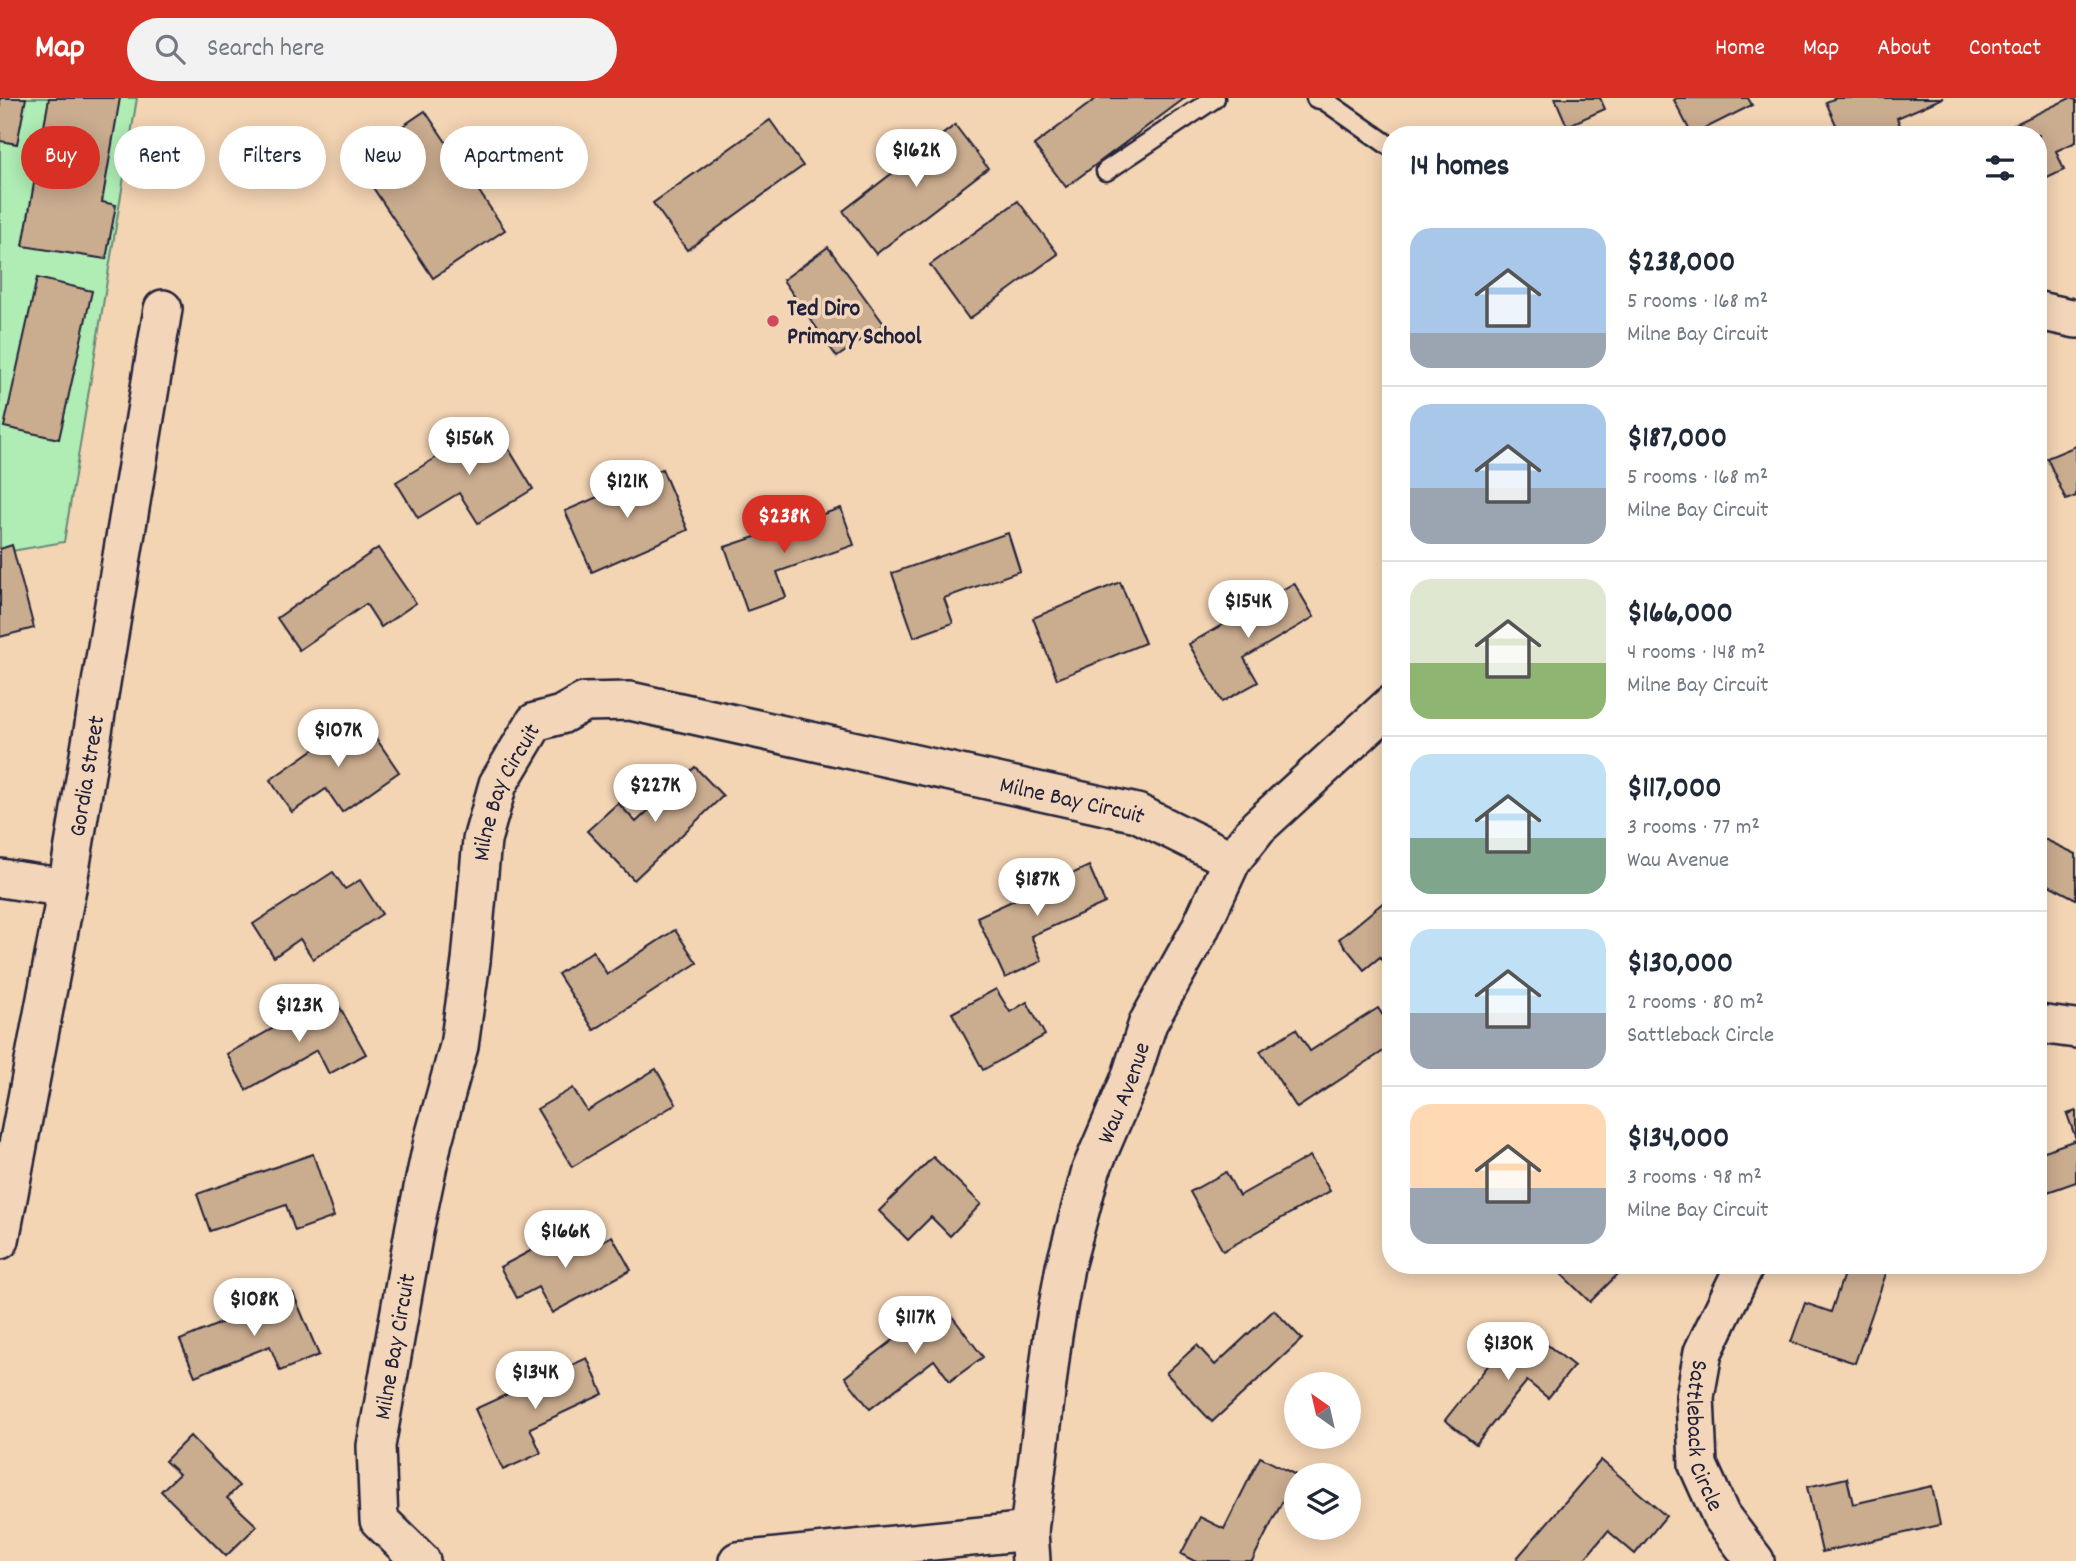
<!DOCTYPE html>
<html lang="en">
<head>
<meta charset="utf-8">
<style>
	:root { --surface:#fff; --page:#f2f2f3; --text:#1f2937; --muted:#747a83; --line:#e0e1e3; --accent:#d93025 }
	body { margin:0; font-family:Dekko,sans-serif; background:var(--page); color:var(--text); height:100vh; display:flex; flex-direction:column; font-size:26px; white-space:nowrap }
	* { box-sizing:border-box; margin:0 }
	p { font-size:23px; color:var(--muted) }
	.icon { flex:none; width:38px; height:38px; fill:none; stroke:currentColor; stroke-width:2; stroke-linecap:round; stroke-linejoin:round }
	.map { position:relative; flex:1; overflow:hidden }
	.side { position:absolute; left:1382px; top:28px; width:665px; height:1148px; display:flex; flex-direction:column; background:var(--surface); border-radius:28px; box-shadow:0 4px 18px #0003 }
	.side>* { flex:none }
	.guide { position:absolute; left:21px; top:28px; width:665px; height:63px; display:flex; gap:14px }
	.needle { width:46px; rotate:326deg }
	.tools { position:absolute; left:1284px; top:1274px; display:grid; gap:14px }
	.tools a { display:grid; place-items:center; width:77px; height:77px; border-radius:50%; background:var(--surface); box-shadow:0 4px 18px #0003; font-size:35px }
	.price { position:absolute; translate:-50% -60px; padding:0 16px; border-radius:24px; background:#fff; color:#222; font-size:23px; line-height:46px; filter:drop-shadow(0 2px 4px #0008) }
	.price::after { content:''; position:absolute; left:50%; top:42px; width:21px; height:16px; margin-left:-10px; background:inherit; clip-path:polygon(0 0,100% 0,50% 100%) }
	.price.selected { background:var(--accent); color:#fff }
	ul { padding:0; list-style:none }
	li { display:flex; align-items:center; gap:21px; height:175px; padding:0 28px }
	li+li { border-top:2px solid var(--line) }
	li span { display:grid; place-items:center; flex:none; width:196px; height:140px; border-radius:21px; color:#555 }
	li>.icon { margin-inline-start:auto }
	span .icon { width:84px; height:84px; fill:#fffc; stroke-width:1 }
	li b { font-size:30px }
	h2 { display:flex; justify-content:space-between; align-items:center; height:84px; padding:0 28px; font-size:30px }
	.tag { padding:0 24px; border-radius:32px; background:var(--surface); box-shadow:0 4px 18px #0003; font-size:24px; line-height:63px }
	.tag.selected { background:var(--accent); color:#fff }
	header { display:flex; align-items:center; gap:42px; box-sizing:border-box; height:98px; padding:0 35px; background:var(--accent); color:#fff }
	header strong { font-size:33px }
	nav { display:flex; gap:38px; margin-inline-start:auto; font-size:24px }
	.search { width:490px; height:63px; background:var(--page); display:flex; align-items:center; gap:18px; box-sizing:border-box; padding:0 24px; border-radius:38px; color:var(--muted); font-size:26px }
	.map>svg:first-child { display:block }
	.green { fill:#afedb4; stroke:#688878; stroke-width:2 }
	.building { fill:#caac8f; stroke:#22223b; stroke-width:2 }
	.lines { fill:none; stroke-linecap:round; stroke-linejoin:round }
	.service-casing { stroke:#22223b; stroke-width:23 }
	.minor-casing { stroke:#22223b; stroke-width:42 }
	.service { stroke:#f3d6b9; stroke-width:18 }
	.minor { stroke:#f3d6b9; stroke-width:37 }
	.poi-dot { fill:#d1495b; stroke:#f3d6b9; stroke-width:2.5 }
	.labels { text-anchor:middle; stroke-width:7; stroke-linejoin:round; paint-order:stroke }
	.poi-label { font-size:24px; font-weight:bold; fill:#22223b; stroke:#f3d6b9; text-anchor:start }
	.street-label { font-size:24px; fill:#22223b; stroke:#f3d6b9 }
</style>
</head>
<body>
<header>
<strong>Map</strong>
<div class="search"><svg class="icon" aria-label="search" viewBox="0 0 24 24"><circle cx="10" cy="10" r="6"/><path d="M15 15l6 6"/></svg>Search here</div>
<nav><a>Home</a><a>Map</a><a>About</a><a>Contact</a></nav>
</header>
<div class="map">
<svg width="2076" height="1463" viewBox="0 0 2076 1463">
	<rect width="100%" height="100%" fill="#f3d4b3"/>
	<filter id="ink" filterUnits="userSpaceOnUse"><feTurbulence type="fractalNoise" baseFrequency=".0143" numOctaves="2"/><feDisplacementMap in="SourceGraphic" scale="14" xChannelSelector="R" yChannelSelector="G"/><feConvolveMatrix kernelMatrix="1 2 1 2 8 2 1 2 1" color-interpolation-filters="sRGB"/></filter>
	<g filter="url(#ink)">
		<!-- green -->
		<path class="green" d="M0 0H137L64 444 0 455Z"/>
		<!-- building -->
		<g class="building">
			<path d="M0 0H26L17 46 0 43Z"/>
			<path d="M49 0H120L102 104 116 107 106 161 23 148Z"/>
			<path d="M1097 0H1185L1066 89 1034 47Z"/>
			<path d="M1555 0H1600L1605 11 1567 28Z"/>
			<path d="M1677 0H1748L1752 7 1692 37 1674 2Z"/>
			<path d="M1836 0H1943L1897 20 1904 37H1819L1837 29 1826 4Z"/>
			<path d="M2070 0 2076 2V44L2056 53 2064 72 2039 84V37H1992Z"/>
			<path d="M425 13 505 132 433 180 354 61Z"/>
			<path d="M770 22 803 68 687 152 653 105Z"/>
			<path d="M955 27 988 70 876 156 843 113Z"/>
			<path d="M1018 103 1058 156 969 221 930 167Z"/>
			<path d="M828 149 884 226 837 259 783 182Z"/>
			<path d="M37 180 92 193 59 341 4 329Z"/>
			<path d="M493 325 533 391 478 425 459 395 418 420 396 384Z"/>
			<path d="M2076 348V398L2066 402 2047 360Z"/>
			<path d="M662 371 688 432 592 474 565 413Z"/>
			<path d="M841 410 854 447 777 474 786 499 747 513 725 449Z"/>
			<path d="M1008 435 1020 473 944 500 953 525 914 539 892 475Z"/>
			<path d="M12 447 34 530 0 539V451Z"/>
			<path d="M378 450 416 505 381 529 366 506 299 552 277 520Z"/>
			<path d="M1120 484 1145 545 1057 581 1033 520Z"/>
			<path d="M1294 485 1314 519 1244 560 1258 584 1222 604 1189 546Z"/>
			<path d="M361 618 399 674 342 714 326 691 292 714 270 682Z"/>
			<path d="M695 669 723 698 634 782 587 733 618 705 636 724Z"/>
			<path d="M2042 740 2076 756V801L2039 782V746Z"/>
			<path d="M1089 768 1105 805 1031 838 1042 863 1005 880 977 819Z"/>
			<path d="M333 774 345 791 360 782 382 816 313 861 300 841 274 859 253 826Z"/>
			<path d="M1391 798V872L1380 859 1364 872 1339 841Z"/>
			<path d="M675 832 697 865 594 932 558 876 593 853 607 876Z"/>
			<path d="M996 891 1010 914 1027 904 1045 937 983 972 952 915Z"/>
			<path d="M333 897 366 956 329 976 317 952 246 992 227 956Z"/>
			<path d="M1378 910 1391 930V948L1297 1010 1260 953 1296 931 1310 953Z"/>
			<path d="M656 971 676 1006 572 1069 537 1011 573 990 587 1013Z"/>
			<path d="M2076 1013V1041L2067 1016Z"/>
			<path d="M2076 1042V1084L2039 1097V1055Z"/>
			<path d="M313 1056 334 1119 295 1133 286 1107 210 1133 197 1096Z"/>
			<path d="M1310 1058 1330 1093 1223 1153 1190 1094 1226 1074 1239 1098Z"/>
			<path d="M933 1059 981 1106 950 1138 931 1119 908 1142 879 1113Z"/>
			<path d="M570 1132 582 1154 612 1138 631 1172 552 1215 538 1189 517 1200 500 1169Z"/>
			<path d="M1552 1167H1611L1619 1175 1590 1204Z"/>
			<path d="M1847 1167H1889L1855 1265 1791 1244 1805 1205 1831 1214Z"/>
			<path d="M293 1195 319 1257 280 1273 270 1248 195 1278 180 1242Z"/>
			<path d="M942 1205 983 1259 950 1283 934 1262 870 1311 845 1279Z"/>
			<path d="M1274 1212 1302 1241 1212 1324 1166 1275 1197 1247 1215 1267Z"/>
			<path d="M1521 1226 1574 1268 1548 1300 1527 1283 1476 1346 1445 1322Z"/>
			<path d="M587 1260 603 1296 530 1330 541 1355 503 1372 475 1311Z"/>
			<path d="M190 1338 239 1388 227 1400 257 1428 226 1458 161 1393 179 1376 165 1363Z"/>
			<path d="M1260 1359 1296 1377 1252 1463H1194L1181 1456 1200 1419 1224 1431Z"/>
			<path d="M1601 1362 1666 1418 1635 1456 1608 1433 1583 1463H1520L1517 1460Z"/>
			<path d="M1847 1380 1853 1406 1932 1388 1940 1427 1822 1454 1807 1389Z"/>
		</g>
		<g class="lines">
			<!-- service casing -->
			<g class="service-casing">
				<g id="service">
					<path d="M1316 0 1324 2 1391 49"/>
					<path d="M1106 73 1215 0"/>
				</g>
			</g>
			<!-- minor casing -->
			<g class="minor-casing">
				<g id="minor">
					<path d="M2039 213 2076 221"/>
					<path d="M0 780 67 790"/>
					<path d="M2039 926 2076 931"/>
					<path id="s1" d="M0 1142 67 790 163 211"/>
					<path id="s2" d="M1745 1167 1703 1254 1695 1299 1698 1367 1721 1418 1755 1463"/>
					<path id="s3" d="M421 1463 379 1422 376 1348 415 1128 433 1043 459 948 471 863 482 742 498 686 535 624 561 617 584 604 630 603 1137 715 1232 762"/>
					<path d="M738 1463 1029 1433"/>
					<path id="s4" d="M1031 1463 1029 1433 1053 1237 1065 1169 1091 1072 1130 981 1148 925 1198 835 1232 762 1258 729 1391 607"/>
				</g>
			</g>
			<!-- service -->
			<use href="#service" class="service"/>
			<!-- minor -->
			<use href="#minor" class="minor"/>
		</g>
	</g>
	<!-- markers -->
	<circle class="poi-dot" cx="773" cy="223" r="7"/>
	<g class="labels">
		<!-- poi labels -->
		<g class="poi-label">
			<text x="787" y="217">Ted Diro<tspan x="787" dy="28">Primary School</tspan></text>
		</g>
		<!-- street labels -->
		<g class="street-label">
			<text dy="8" stroke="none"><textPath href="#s1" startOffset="472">Gordia Street</textPath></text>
			<text dy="8" stroke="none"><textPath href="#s3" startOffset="802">Milne Bay Circuit</textPath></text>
			<text dy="8" stroke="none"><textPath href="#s3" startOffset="1432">Milne Bay Circuit</textPath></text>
			<text dy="8" stroke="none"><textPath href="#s4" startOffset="481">Wau Avenue</textPath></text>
			<text dy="8" stroke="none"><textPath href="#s3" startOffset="234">Milne Bay Circuit</textPath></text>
			<text dy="8" stroke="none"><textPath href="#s2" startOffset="182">Sattleback Circle</textPath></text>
		</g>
	</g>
</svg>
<div class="tools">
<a><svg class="needle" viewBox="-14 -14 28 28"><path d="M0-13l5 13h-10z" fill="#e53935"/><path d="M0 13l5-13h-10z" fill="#747a83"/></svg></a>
<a><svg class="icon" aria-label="layers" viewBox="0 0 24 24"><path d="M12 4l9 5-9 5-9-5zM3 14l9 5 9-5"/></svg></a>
</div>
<b class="price" style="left:916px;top:91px">$162K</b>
<b class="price" style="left:469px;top:379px">$156K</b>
<b class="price" style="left:627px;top:422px">$121K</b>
<b class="price selected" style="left:784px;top:457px">$238K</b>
<b class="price" style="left:1248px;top:542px">$154K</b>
<b class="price" style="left:338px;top:671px">$107K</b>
<b class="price" style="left:655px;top:726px">$227K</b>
<b class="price" style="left:1037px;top:820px">$187K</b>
<b class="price" style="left:299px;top:946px">$123K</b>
<b class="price" style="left:565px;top:1172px">$166K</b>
<b class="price" style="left:254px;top:1240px">$108K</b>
<b class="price" style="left:915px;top:1258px">$117K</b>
<b class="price" style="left:1508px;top:1284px">$130K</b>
<b class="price" style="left:535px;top:1313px">$134K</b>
<div class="guide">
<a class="tag selected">Buy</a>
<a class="tag">Rent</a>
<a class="tag">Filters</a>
<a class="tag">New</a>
<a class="tag">Apartment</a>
</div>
<section class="side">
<h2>14 homes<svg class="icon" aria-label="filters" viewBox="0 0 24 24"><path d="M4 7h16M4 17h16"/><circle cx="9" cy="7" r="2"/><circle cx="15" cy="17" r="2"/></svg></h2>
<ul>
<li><span style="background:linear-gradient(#a9c7e8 75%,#9aa5b1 0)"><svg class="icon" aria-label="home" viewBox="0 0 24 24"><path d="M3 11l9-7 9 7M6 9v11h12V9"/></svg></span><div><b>$238,000</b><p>5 rooms · 168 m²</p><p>Milne Bay Circuit</p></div></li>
<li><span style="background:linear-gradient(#a9c7e8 60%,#9aa5b1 0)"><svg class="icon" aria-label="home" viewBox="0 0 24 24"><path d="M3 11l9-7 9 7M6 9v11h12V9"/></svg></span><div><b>$187,000</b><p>5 rooms · 168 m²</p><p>Milne Bay Circuit</p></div></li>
<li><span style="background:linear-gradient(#dfe7d0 60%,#8fb573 0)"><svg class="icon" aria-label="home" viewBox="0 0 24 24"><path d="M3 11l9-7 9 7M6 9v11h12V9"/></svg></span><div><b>$166,000</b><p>4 rooms · 148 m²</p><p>Milne Bay Circuit</p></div></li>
<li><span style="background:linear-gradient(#bfe0f5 60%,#7fa58c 0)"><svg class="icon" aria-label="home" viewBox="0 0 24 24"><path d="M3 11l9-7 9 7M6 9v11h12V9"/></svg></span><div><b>$117,000</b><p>3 rooms · 77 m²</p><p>Wau Avenue</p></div></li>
<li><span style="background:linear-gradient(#bfe0f5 60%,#9aa5b1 0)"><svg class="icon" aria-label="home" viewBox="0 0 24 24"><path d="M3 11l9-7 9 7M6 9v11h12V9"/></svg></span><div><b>$130,000</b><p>2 rooms · 80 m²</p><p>Sattleback Circle</p></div></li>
<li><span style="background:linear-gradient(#ffd9b3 60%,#9aa5b1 0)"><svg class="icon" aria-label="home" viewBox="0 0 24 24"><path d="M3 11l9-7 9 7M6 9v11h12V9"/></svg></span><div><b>$134,000</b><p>3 rooms · 98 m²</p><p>Milne Bay Circuit</p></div></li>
</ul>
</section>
</div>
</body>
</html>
